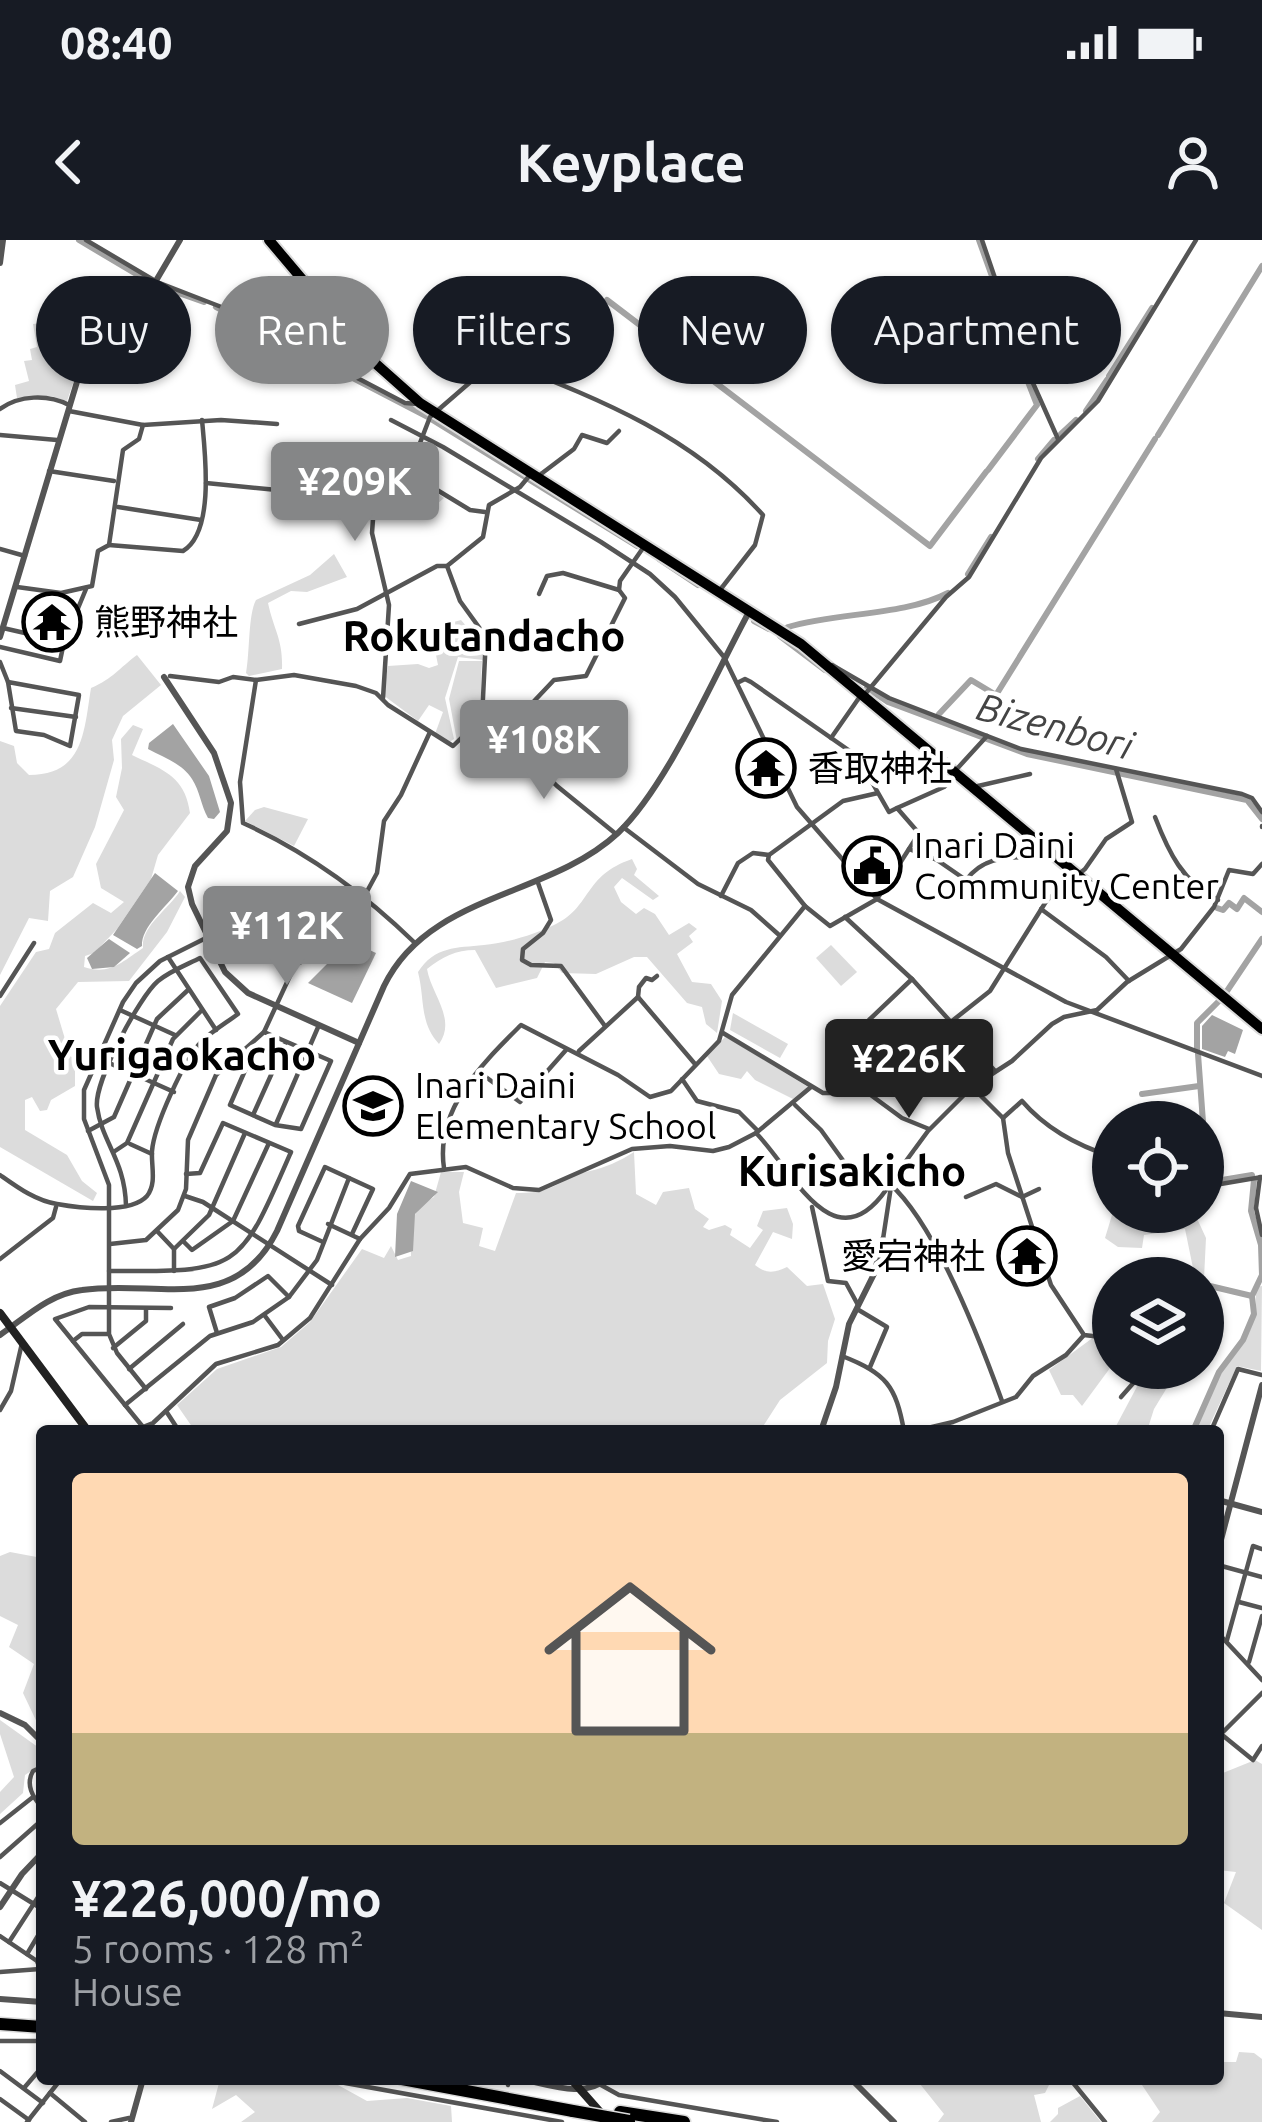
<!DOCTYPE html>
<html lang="en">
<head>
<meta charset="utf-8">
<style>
	:root { --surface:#171b24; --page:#20242c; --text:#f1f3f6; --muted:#9ea1a6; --line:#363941; --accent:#858687 }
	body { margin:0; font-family:Ubuntu,"Noto Sans JP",sans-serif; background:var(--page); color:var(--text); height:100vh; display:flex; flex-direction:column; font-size:45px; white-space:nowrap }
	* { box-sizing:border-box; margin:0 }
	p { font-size:39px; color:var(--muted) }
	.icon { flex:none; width:66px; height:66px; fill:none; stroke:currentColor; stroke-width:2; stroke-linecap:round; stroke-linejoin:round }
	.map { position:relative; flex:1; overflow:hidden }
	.details { position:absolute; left:36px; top:1185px; width:1188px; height:660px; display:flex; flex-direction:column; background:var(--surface); border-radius:12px; box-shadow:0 3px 9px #0004 }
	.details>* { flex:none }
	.banner { position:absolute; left:36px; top:36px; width:1191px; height:108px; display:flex; gap:24px }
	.tools { position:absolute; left:1092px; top:861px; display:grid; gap:24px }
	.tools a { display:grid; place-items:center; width:132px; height:132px; border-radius:50%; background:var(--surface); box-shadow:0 3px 9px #0004; font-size:60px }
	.price { position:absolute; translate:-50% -102px; padding:0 27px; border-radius:12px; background:var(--accent); color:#fff; font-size:39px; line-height:78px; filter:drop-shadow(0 3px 6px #0008) }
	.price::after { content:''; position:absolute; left:50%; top:72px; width:36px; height:27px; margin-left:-18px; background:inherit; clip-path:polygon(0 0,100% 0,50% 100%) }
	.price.current { background:#222; color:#fff }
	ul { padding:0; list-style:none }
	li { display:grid; align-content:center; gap:24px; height:636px; padding:0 36px }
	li+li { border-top:3px solid var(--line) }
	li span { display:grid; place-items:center; height:372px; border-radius:12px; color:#555 }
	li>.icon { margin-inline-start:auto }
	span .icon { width:216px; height:216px; fill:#fffc; stroke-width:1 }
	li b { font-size:51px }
	.tag { padding:0 42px; border-radius:54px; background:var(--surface); box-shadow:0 3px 9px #0004; font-size:42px; line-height:108px }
	.tag.current { background:var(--accent); color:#fff }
	.status { display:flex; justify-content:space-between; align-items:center; height:84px; padding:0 60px; background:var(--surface); direction:ltr }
	.status svg { height:33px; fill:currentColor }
	header { display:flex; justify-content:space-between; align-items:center; height:156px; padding:0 36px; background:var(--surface); font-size:54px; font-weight:600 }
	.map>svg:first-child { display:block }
	.green { fill:#dcdcdc }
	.water { fill:#a3a3a3 }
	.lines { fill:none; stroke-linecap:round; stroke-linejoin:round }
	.canal { stroke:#a3a3a3; stroke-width:6 }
	.trunk-casing { stroke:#dbdbdb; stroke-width:14 }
	.motorway-casing { stroke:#dbdbdb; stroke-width:15 }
	.minor { stroke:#555; stroke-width:4.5 }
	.tertiary { stroke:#555; stroke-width:6 }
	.secondary { stroke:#222; stroke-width:8 }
	.trunk { stroke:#000; stroke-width:10 }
	.motorway { stroke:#000; stroke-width:12 }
	.motorway-bridge-casing { stroke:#dbdbdb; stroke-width:15; stroke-linecap:butt }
	.motorway-bridge { stroke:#000; stroke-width:12 }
	.labels { text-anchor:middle; stroke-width:9; stroke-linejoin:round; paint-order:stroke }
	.poi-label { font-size:36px; fill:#000; stroke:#fff; text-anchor:start }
	.water-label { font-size:39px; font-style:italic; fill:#444; stroke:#fff }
	.quarter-label { font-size:42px; font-weight:bold; fill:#000; stroke:#fff }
</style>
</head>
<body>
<div class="status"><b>08:40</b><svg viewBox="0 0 49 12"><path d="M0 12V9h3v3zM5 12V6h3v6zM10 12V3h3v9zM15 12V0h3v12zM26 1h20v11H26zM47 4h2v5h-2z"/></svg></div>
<header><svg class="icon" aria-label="back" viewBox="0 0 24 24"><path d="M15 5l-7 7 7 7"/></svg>Keyplace<svg class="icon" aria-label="person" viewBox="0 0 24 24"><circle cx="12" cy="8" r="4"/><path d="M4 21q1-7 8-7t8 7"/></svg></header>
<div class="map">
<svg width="1262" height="1882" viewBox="0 0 1262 1882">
	<rect width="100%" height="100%" fill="#fff"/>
	<!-- green -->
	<g class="green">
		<path d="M88 50 100 57 114 80 107 85 101 79 83 77 72 83 70 91 64 90 67 107 83 114 67 161 51 156 17 158 15 145 29 141 24 121 32 120 30 109 37 107 33 84 41 83 42 77 56 78 57 87 62 89 58 71H50L49 63Z"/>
		<path d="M413 242 427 246 444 258 425 274 418 268 397 272 392 267 395 253Z"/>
		<path d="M334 314 347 337 307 352 291 351 268 363C274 391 283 399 282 429L249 436 246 433C250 412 248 375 256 360L310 335Z"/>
		<path d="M461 380 473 394 484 397 483 420 458 417 445 458 454 499 448 503 435 494 443 472 429 465 418 481 383 455 388 426 418 424 429 428 438 425 434 405 426 403 424 396 429 389Z"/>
		<path d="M137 415 161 445 123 476 112 500 114 520 95 587 73 637 50 651 48 681 29 678 0 735V501L14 506 17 523 29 535C84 535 84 491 91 448 114 438 118 429 137 415Z"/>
		<path d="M459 421H482C479 464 488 468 457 501L449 459Z"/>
		<path d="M133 485 143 489 132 515C163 530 185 536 190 573L158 615 151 639 117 689 94 713 85 716 84 727C110 736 123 721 143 708 141 686 168 670 180 651L185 657 167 692 129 741 78 742 56 769 65 799 64 812 75 819V846L51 860 47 870 40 871 32 857 25 860V890L67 915 82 941 97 953 93 961 0 907V766L36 712 49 709 55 693 93 663 111 673 124 662 101 648 96 624 124 570 116 557 122 528 121 499Z"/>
		<path d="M264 567 308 579 294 606 245 581 255 570Z"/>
		<path d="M632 619 637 629 634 635 659 656 653 660 622 638 614 647 621 662 636 674 644 668 655 674 669 695 689 683 697 689 689 696 693 702 677 714 692 742 711 744 722 761 717 793 706 784 702 767 687 763 647 717H634L596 734 562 733 554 723 545 722 537 738 496 748 475 710C456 710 442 717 427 729 431 754 457 779 439 804 419 782 425 759 418 732 435 706 456 708 484 705 507 703 536 694 556 684 592 666 583 636 632 619Z"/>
		<path d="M831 705 857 732 841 746 816 718Z"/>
		<path d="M733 773 788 804 780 818 730 790Z"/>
		<path d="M725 797 735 802 808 847 795 860 755 840 747 831 741 839 719 834 707 816Z"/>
		<path d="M634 912 636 954 656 965 663 952 689 948 695 969 709 979 703 987 709 990 725 985 732 989 730 995 750 1008 763 990 757 986 763 971 787 968 793 984 792 999 773 992 755 1025C766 1034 774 1033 787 1027L807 1046 823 1044 835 1079 828 1101 827 1123 780 1160 760 1191H195L177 1165 217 1129 281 1107 310 1082 362 1009 384 1018 391 1006 398 1020 411 1016C410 988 408 972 434 957L441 932H464L459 952 463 983 483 988 479 1006 495 1011 516 953C558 954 559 937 590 931 607 927 618 922 634 912Z"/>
		<path d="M1113 956V972H1194L1206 998 1203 1059V1038H1151L1156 1031 1193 1028 1185 989 1144 995 1142 1008 1118 1007 1105 998 1112 975 1107 959Z"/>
		<path d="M1262 1046 1261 1131 1237 1126 1207 1191H1194L1223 1128 1249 1093 1256 1074V1047Z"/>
		<path d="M1113 1083V1124L1082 1166 1073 1155H1061L1049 1130Z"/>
		<path d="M1133 1128H1179L1154 1169 1147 1191 1115 1188 1141 1139Z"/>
		<path d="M10 1312 42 1318V1493L23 1453 34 1424 9 1407 18 1385 0 1376V1316Z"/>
		<path d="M0 1480 42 1510V1524L25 1535 23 1553 0 1574V1552L14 1537 0 1494Z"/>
		<path d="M1255 1520 1262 1524V1690L1224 1663 1236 1632 1218 1630V1535Z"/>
		<path d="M1239 1812 1254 1813 1262 1819V1882H1152L1160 1872 1138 1839H1218V1822H1236Z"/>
		<path d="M237 1839H301L338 1845 367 1861 407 1858 451 1866 452 1882H241L255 1872 236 1855 212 1869 219 1843H236Z"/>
		<path d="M916 1839H1052L1045 1853 1034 1855 1041 1882H938L944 1874Z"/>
		<path d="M1080 1856 1101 1882H1050L1058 1874V1868Z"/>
	</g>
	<!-- water -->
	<g class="water">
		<path d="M173 484 209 536 220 572 214 579 208 578C201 566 200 551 192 539 182 523 164 518 148 509L149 503Z"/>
		<path d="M155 633 178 651C166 667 141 687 142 706L137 709 113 695Z"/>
		<path d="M109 699 130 713 114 727 92 729 87 718Z"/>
		<path d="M350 701 376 713 352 763 308 743Z"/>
		<path d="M1212 775 1243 790 1235 814 1228 811 1225 817 1202 809V786Z"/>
		<path d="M411 941 438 952 415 974 413 1011 395 1017 397 974Z"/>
	</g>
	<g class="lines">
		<!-- canal -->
		<g class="canal">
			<path d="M79 0 153 44 204 62"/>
			<path d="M979 0 1002 64"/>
			<path d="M607 60 930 306 986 232"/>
			<path d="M216 67 274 96"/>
			<path d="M301 111 428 177"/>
			<path d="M1109 136 1152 68"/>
			<path d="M1086 171 1107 140"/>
			<path d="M431 179 637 306"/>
			<path d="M1061 194 1076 180"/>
			<path d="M1158 195 1262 26"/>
			<path d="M1038 219 1054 200"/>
			<path d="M988 230 1037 165 1016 111"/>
			<path d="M659 319 698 345"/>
			<path d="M968 334 991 297"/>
			<path d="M754 381 769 389"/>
			<path d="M788 387C838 372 904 376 948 353"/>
			<path d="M780 396 825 430"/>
			<path d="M867 448 888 462 1027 514 1247 560 1262 579"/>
			<path d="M939 474 971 440 996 455 1155 199"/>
			<path d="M1217 668 1223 670 1229 663 1237 669 1244 658 1262 672"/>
			<path d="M1227 751 1262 699"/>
			<path d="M1197 810V783L1219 761"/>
			<path d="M1198 814 1203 882"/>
			<path d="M1142 854 1199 846"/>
			<path d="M1203 882 1210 942 1252 935"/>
			<path d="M1210 1046 1252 1056"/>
			<path d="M1193 1191 1219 1132 1243 1100 1254 1074 1252 1056 1262 1035 1261 1005 1251 971 1254 940"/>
		</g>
		<!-- trunk casing -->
		<g class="trunk-casing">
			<path id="trunk" d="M269 0 366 115 420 163 801 404 1262 789"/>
		</g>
		<!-- motorway casing -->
		<g class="motorway-casing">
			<g id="motorway">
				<path d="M0 1784 42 1787"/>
				<path d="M402 1839 573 1871"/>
				<path d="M620 1872 684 1882"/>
			</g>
		</g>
		<!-- minor -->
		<g class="minor">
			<path d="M86 0 157 42 224 68 405 163 418 164"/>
			<path d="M982 0 1024 123 1058 199"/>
			<path d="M0 169C19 155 48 154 69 165"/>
			<path d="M69 171 143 185 221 180 277 184"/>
			<path d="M391 180 443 207 601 302 650 334 675 357 724 417 797 567 877 659 1066 762 1262 836"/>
			<path d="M0 195 57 200"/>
			<path d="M49 231 114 241"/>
			<path d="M541 234 574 209 582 195 607 203 619 191"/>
			<path d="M206 243 277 250"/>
			<path d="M399 244 419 239 470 270 485 272"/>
			<path d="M118 267 201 280"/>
			<path d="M109 305 183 311C215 292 205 213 202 180"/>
			<path d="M0 309 25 316"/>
			<path d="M17 347 61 353 92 346 98 311 109 305 123 210 139 199 143 185"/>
			<path d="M539 354 547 336 563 333 619 350"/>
			<path d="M299 384 357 369 437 326H447L483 297 489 265 520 247 530 235"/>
			<path d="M3 388 64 402 86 349"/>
			<path d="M0 407 60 421 64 402"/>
			<path d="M0 422 8 442"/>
			<path d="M832 425 889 458 1021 509 1242 554 1252 558 1262 572"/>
			<path d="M170 436 219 442 233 437 256 440 294 435 356 446 376 453 388 465 453 506 482 478 486 397 460 361 447 326"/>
			<path d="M256 440 240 542 243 583C307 612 365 654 415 703"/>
			<path d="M8 442 79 455 70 506 44 495 16 491Z"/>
			<path d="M737 443 745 439 751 442 857 516 889 572 897 568 917 591 916 598 877 659 830 686 805 666 768 620 769 615 843 561 878 553"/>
			<path d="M866 453 946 357 969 337 1041 218 1098 161 1196 0"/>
			<path d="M383 458 389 365 372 293 373 279 388 253 408 234 430 177 497 119C598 159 689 193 763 275L755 305 720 350"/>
			<path d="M11 468 76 477"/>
			<path d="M482 478 504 493 557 546 616 594"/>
			<path d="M504 493 554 440 586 436 625 358 619 350 620 341 643 308"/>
			<path d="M831 498 861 455"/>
			<path d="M955 531 987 496"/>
			<path d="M978 546 1030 534"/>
			<path d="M897 568 944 547 955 537"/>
			<path d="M1155 577C1168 611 1183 643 1218 660"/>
			<path d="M1262 586V587"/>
			<path d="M623 587 698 644 751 670 778 694"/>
			<path d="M909 609 937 620 966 640C988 611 1016 620 1048 615"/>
			<path d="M537 640 551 680 543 693 523 709 522 720 531 725 561 726 605 786"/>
			<path d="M721 656 738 623 753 613 769 615"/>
			<path d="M1041 669 1106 717 1129 741"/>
			<path d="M845 677 913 740 995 831"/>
			<path d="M168 717 216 790"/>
			<path d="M0 756 34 703"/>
			<path d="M638 757 639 747 646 738 652 740 657 736"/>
			<path d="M120 770 175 795"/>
			<path d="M952 781 990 751 1047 660 1085 629 1106 599 1132 582 1116 529"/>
			<path d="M723 793 823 853H868L902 878 929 889"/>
			<path d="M896 806 869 780 912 739"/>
			<path d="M245 809 250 819 230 865 275 885 301 889 331 821 264 792"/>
			<path d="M579 811 638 757 695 824"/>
			<path d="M98 818 174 852"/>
			<path d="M479 832 520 862 566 810"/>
			<path d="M682 839 697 861 739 872 757 890"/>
			<path d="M972 847 1003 878 1008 913 1051 1045 1084 1095 1101 1097 1113 1108"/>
			<path d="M795 865 821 890 847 926 887 948"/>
			<path d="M253 875 285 804"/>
			<path d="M1003 878 1022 861C1046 889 1078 906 1113 917"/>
			<path d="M276 884 319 785"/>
			<path d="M88 891 114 877 157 779 188 750"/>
			<path d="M756 893C792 929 833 1025 886 950"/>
			<path d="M130 904 152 914"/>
			<path d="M115 911 127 903 173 799 202 770"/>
			<path d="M444 928C435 869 482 824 521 785L618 835 650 857 671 851 719 801 732 755 805 666"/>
			<path d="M0 935C17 947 36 961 57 964 79 968 131 974 147 956 157 943 151 926 152 911 154 886 184 820 201 802 212 791 226 783 238 774L200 718C186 725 170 731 158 741 139 757 94 842 97 867 102 903 125 920 126 966"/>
			<path d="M1260 937 1256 968 1262 995"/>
			<path d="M890 944C935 984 981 1103 1002 1161"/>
			<path d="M1203 947 1262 937"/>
			<path d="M185 956 203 962 332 1045"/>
			<path d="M966 957 996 944 1020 956"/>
			<path d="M1022 957 1039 949"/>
			<path d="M812 967 828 1041 846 1043 858 1065"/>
			<path d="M328 984 360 999"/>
			<path d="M157 991 174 1009V1031"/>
			<path d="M883 999 892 940 928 891 972 847 1012 821 1052 784 1064 777 1097 770 1127 742 1181 709 1214 667 1229 630 1253 634 1262 624"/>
			<path d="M183 1001 192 1010 233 981 269 903"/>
			<path d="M323 1002 299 991 298 986 325 927 373 949 352 994"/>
			<path d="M110 1004 146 1000 178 970 186 949 188 900 216 835 264 792 295 725 323 711 351 681 377 633 384 581 401 555 430 492"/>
			<path d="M174 1009 209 975 245 893"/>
			<path d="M0 1019 53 978 56 967"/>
			<path d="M109 1031C240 1032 239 1032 291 912L223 883 200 933 186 934"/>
			<path d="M857 1069 887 1087 870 1127"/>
			<path d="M265 1076 283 1100"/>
			<path d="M217 1093 209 1067 235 1058 268 1036 289 1057"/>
			<path d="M73 1101 82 1094H107"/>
			<path d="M113 1108 146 1081V1069"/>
			<path d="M842 1116C886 1133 896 1146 904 1191"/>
			<path d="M129 1129 183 1084"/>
			<path d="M146 1149 117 1113 109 1094V945L84 879V850L123 762 136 743 160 721 208 697"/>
			<path d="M1121 1157 1136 1140 1134 1128"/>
			<path d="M125 1165 210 1096 253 1082 289 1057 317 1020 349 938"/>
			<path d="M0 1170 11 1151 22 1103"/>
			<path d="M166 1171 179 1191"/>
			<path d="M143 1187 55 1079 89 1067 171 1068"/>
			<path d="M133 1191 153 1183 216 1124 278 1105 310 1078 360 999 389 968 410 934 466 927 513 948 539 950 632 909 670 906 713 911 729 907 756 893 811 847"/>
			<path d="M915 1191 953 1182 1016 1157 1033 1136 1066 1115 1084 1095"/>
			<path d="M1211 1191 1238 1129 1262 1135"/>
			<path d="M1218 1325 1262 1337"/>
			<path d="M1239 1362 1262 1368"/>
			<path d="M1218 1393 1262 1440"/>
			<path d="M1227 1400 1253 1306 1262 1309"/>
			<path d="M1249 1422 1262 1376"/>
			<path d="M1262 1453 1221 1494 1253 1520 1262 1506"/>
			<path d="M42 1527 33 1531C25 1545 33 1557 42 1568"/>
			<path d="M0 1583 33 1557"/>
			<path d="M0 1617 42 1580"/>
			<path d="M0 1643 42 1669"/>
			<path d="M0 1696 37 1721 40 1729 0 1732"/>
			<path d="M9 1702 42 1651"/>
			<path d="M27 1714 42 1689"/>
			<path d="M0 1801H42"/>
			<path d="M0 1831 43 1863"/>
			<path d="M323 1839 562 1882"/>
			<path d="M1070 1839 1105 1882"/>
			<path d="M508 1845 509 1839"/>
			<path d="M601 1845 619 1855 777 1882"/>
			<path d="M24 1848 42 1827"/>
			<path d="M50 1853 85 1882"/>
			<path d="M0 1859 29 1880"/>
			<path d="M27 1882 61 1839"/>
			<path d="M111 1882 129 1878"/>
		</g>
		<!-- tertiary -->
		<g class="tertiary">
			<path d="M0 23 3 0"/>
			<path d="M0 397 86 112 100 95 147 56 180 0"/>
			<path d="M164 437 214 513 231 563 227 591 195 626 188 647 192 664 225 732 248 753 359 803"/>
			<path d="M0 1095C26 1077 49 1054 82 1050 156 1039 234 1077 277 991L384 746C429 653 548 658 618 593 668 545 714 436 749 372"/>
			<path d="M821 1191 836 1147 849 1084 874 1034 883 999"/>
			<path d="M1218 1260 1262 1272"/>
			<path d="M1218 1311 1262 1145"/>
			<path d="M0 1473 25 1485 42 1502"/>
			<path d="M0 1667 22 1634 42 1613"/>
			<path d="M0 1759 42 1762"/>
			<path d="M1218 1773 1262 1777"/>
			<path d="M521 1839C548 1844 584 1859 606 1839"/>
			<path d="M851 1839 894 1882"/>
			<path d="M131 1882 143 1839"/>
		</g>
		<!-- secondary -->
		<g class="secondary">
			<path d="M0 1073 88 1191"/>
			<path d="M571 1839 601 1873"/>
		</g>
		<!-- trunk -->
		<use href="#trunk" class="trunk"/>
		<!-- motorway -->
		<use href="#motorway" class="motorway"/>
		<!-- motorway-bridge casing -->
		<g class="motorway-bridge-casing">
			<path id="motorway-bridge" d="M573 1871 629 1881"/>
		</g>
		<!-- motorway-bridge -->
		<use href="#motorway-bridge" class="motorway-bridge"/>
	</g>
	<!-- icons -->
	<defs>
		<g id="temple-ring" transform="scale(3)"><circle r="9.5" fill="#fff" stroke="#000" stroke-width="1.5"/><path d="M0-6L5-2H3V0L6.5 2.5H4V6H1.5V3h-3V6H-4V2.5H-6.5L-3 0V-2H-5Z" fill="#000"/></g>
		<g id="civic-ring" transform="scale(3)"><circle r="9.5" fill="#fff" stroke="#000" stroke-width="1.5"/><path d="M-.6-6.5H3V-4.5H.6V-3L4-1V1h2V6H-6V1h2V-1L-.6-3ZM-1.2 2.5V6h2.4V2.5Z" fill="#000"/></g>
		<g id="school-ring" transform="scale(3)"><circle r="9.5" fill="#fff" stroke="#000" stroke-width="1.5"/><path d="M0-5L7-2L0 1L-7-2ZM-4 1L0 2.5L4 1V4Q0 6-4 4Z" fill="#000"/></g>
	</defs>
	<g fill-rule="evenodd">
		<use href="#temple-ring" x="52" y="382"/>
		<use href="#temple-ring" x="766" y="528"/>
		<use href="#civic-ring" x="872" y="626"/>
		<use href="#school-ring" x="373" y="866"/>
		<use href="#temple-ring" x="1027" y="1016"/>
	</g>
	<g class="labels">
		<!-- poi labels -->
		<g class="poi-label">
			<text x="94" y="395">熊野神社</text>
			<text x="808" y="541">香取神社</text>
			<text x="914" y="618">Inari Daini<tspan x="914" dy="41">Community Center</tspan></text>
			<text x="415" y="858">Inari Daini<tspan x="415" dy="41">Elementary School</tspan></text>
			<text x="985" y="1029" text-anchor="end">愛宕神社</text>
		</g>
		<!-- water labels -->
		<g class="water-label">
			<text transform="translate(1055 486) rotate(15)" y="14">Bizenbori</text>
		</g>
		<!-- quarter labels -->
		<g class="quarter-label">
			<text x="484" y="411">Rokutandacho</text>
			<text x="182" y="830">Yurigaokacho</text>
			<text x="852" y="946">Kurisakicho</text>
		</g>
	</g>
</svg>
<div class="tools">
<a><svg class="icon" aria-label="locate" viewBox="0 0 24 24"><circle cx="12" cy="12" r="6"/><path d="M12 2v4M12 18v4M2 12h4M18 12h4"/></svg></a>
<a><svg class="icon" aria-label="layers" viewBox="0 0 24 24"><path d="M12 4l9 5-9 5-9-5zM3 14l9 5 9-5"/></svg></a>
</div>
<b class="price" style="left:355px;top:304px">¥209K</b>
<b class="price" style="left:544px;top:562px">¥108K</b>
<b class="price" style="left:287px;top:748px">¥112K</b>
<b class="price current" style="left:909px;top:881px">¥226K</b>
<div class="banner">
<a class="tag">Buy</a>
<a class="tag current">Rent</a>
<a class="tag">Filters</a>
<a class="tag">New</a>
<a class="tag">Apartment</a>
</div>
<section class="details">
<ul>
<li><span style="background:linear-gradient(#ffd9b3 70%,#c2b280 0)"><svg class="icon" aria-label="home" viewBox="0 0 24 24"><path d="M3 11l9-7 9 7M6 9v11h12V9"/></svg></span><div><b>¥226,000/mo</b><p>5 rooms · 128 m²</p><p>House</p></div></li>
</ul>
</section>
</div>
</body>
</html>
